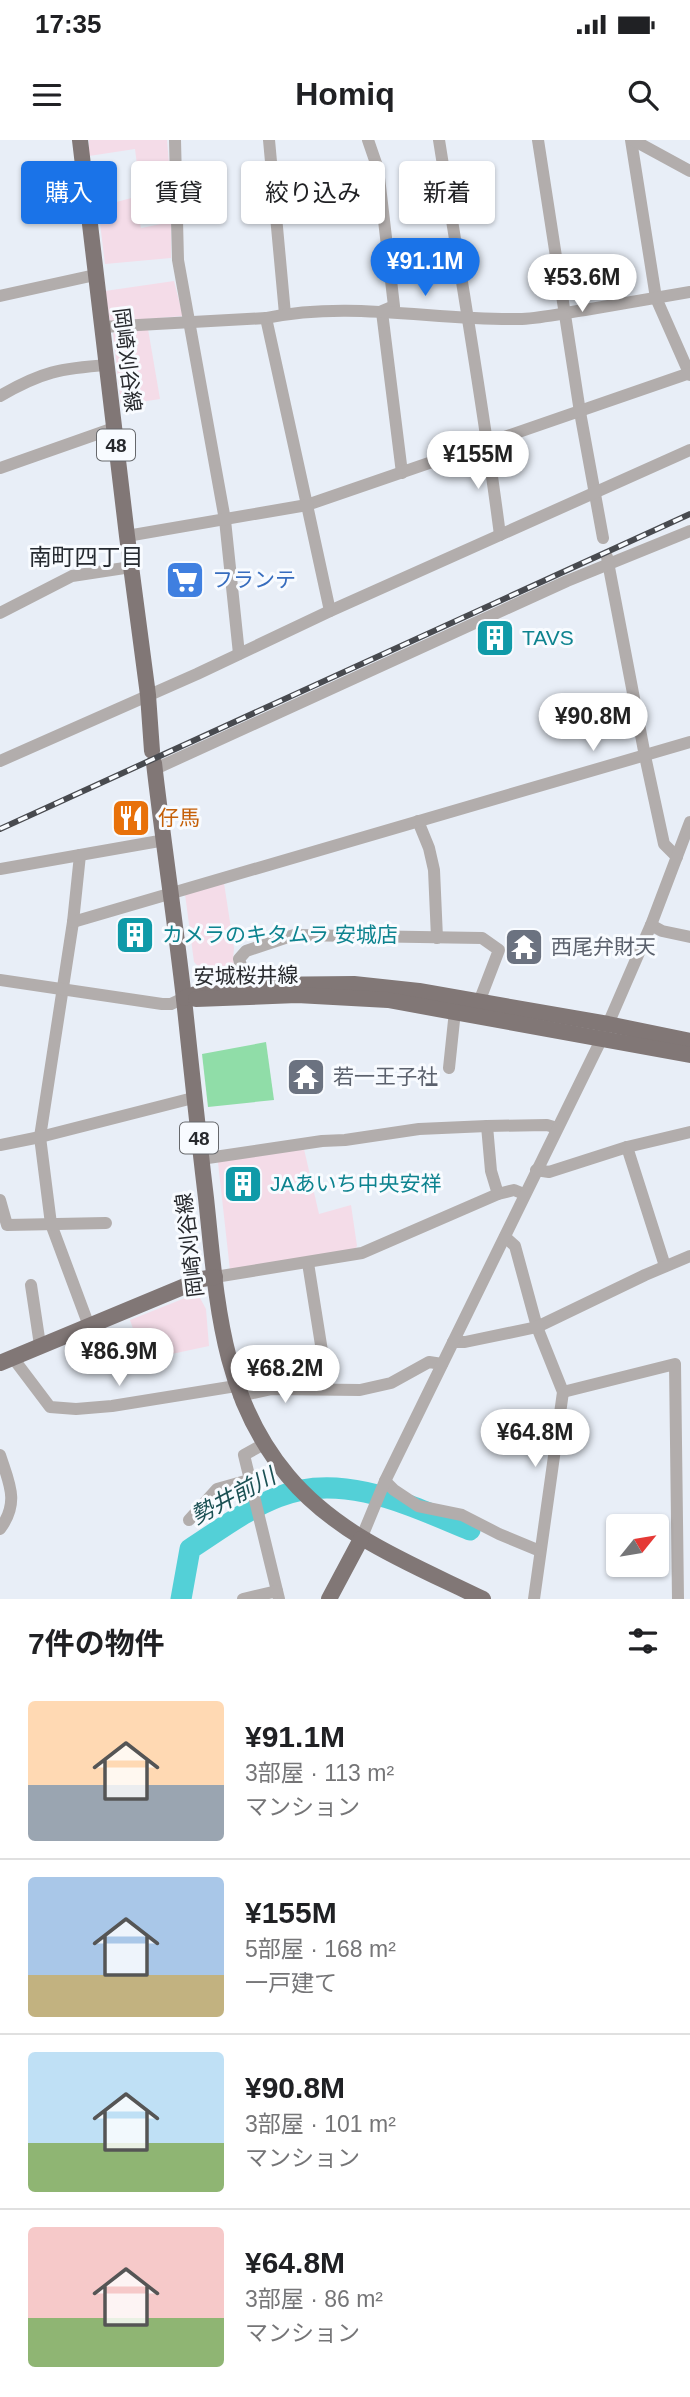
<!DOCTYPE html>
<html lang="ja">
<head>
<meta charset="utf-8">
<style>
	:root { --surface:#fff; --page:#f2f2f2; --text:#202124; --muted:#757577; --line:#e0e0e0; --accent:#1a73e8 }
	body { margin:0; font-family:Arial,"Noto Sans JP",sans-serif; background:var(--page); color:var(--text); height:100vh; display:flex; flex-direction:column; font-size:26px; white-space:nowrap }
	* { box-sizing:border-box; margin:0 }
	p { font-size:23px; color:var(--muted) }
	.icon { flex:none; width:38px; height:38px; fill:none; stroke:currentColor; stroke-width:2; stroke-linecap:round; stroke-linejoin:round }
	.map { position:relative; height:1459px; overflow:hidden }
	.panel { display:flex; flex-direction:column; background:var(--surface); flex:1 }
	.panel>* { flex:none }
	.top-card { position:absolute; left:21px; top:21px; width:649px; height:63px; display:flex; gap:14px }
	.needle { width:46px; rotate:60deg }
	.controls { position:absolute; left:606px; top:1374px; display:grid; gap:14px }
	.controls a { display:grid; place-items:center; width:63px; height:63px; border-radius:7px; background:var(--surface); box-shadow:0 2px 5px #0004; font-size:35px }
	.price { position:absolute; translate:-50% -60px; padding:0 16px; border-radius:24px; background:#fff; color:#222; font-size:23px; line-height:46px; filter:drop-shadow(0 2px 4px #0008) }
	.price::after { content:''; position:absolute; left:50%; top:42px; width:21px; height:16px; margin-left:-10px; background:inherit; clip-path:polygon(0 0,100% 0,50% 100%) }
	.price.current { background:var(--accent); color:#fff }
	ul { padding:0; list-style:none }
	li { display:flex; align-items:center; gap:21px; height:175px; padding:0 28px }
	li+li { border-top:2px solid var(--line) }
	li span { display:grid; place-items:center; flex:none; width:196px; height:140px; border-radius:7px; color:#555 }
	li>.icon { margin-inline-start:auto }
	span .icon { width:84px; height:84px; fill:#fffc; stroke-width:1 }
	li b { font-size:30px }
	h2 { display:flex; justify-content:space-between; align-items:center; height:84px; padding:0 28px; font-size:30px }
	.tag { padding:0 24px; border-radius:7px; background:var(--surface); box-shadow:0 2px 5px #0004; font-size:24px; line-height:63px }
	.tag.current { background:var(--accent); color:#fff }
	.status { display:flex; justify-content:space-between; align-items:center; height:49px; padding:0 35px; background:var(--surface); direction:ltr }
	.status svg { height:19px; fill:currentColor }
	header { display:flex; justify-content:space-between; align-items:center; height:91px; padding:0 28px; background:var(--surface); font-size:32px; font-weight:800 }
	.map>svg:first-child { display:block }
	.commercial { fill:#f4dce8 }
	.green { fill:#90dda8 }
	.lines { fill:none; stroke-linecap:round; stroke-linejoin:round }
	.river { stroke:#53d0d7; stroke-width:21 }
	.minor { stroke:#b2adac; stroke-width:12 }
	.major { stroke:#817776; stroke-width:16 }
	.rail-casing { stroke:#484a4f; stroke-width:6 }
	.rail { stroke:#f8fbff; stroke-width:3.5; stroke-dasharray:10; stroke-linecap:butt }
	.labels { text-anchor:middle; stroke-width:6; stroke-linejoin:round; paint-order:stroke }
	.shield { fill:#f8fbff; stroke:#66686c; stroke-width:2 }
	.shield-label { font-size:19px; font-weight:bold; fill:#27292d }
	.street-label { font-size:21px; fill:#27292d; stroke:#f8fbff }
	.shop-label { font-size:21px; fill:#366cbe; stroke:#f8fbff; text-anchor:start }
	.culture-label { font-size:21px; fill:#0d838f; stroke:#f8fbff; text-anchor:start }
	.food-label { font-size:21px; fill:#c56008; stroke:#f8fbff; text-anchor:start }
	.worship-label { font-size:21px; fill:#5b616d; stroke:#f8fbff; text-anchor:start }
	.neighbourhood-label { font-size:23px; fill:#252a30; stroke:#f8fbff }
	.water-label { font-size:23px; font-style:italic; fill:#1b5154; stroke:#f8fbff }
</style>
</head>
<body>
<div class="status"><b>17:35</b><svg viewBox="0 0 49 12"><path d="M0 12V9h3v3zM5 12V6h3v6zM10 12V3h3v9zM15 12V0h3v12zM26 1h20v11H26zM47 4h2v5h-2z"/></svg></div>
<header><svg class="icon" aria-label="menu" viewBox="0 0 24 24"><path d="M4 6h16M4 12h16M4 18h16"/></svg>Homiq<svg class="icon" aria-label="search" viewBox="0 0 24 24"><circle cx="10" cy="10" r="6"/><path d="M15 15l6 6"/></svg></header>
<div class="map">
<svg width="690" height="1459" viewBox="0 0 690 1459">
	<rect width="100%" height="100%" fill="#e8eef7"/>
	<!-- commercial -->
	<g class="commercial">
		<path d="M89 0H167L169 23 137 25 135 9 89 16Z"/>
		<path d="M135 57 141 88 171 82V118L105 124 98 67Z"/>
		<path d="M174 141 183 176 110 182 105 151Z"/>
		<path d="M148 189 160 259 121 265 113 193Z"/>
		<path d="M224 743 234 808 233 820 238 834 208 836 194 822 185 754Z"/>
		<path d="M304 1009 319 1074 351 1065 357 1106 354 1110 230 1130 218 1022Z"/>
		<path d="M190 1156 200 1158 206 1169 209 1206 167 1215 162 1199 140 1209 130 1180Z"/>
	</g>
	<!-- green -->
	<path class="green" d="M266 902 274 960 208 967 202 914Z"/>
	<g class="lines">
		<!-- river -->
		<path class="river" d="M181 1459 190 1409C218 1391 247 1369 278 1357 342 1331 411 1366 470 1390"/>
		<!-- minor -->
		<g class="minor">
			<path d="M175 0 178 120 225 380 239 514"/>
			<path d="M269 0 285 174"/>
			<path d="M368 0 378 29 394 166 382 171"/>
			<path d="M439 0C460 132 483 263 500 395"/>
			<path d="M538 0 580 272 603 398"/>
			<path d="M631 0 656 158 690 235"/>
			<path d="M633 0 690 31"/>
			<path d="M0 156 95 135"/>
			<path d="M382 172 402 333"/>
			<path d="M266 178 307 365 690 233"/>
			<path d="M102 187 266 178C350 160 437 181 522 179 543 178 564 173 585 170 620 164 655 158 690 152"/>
			<path d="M0 256C41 232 61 228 108 225"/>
			<path d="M0 328 114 288"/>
			<path d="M127 396 307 365 330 471"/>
			<path d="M607 417 645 616 664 704 677 717"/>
			<path d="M0 473 72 436 131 427"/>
			<path d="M0 621 197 534 330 471 690 310"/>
			<path d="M155 629 567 441 690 391"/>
			<path d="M418 681 429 708 434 730 437 798"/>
			<path d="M80 715 73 782 40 997 51 1084 89 1186"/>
			<path d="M0 729 165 700"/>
			<path d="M73 782 690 602"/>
			<path d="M651 785 662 791 690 797"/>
			<path d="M0 840 162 864H171L184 858"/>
			<path d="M247 845 239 819 246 811 294 795 482 798 499 810 479 862"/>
			<path d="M449 928 455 871"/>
			<path d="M487 986 491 1031 498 1054"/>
			<path d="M0 1005 40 997 193 958"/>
			<path d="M627 1007 665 1126"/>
			<path d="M201 1019 322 1001 345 1000 419 989 487 986 547 985 557 988"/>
			<path d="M536 1030 549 1032 627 1007 690 992"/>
			<path d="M0 1060 7 1085 106 1083"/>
			<path d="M505 1097 515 1106 537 1187 563 1252 534 1459"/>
			<path d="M308 1123 328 1249"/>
			<path d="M215 1137 362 1113 498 1054 514 1050 524 1054"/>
			<path d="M31 1145 40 1205"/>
			<path d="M453 1202H465L537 1187 645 1135 690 1116"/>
			<path d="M13 1218 50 1267 76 1269 112 1266 236 1246"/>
			<path d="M563 1252 675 1224 678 1459"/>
			<path d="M239 1256 272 1249 360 1250 391 1243 429 1222 442 1224"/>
			<path d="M264 1304 244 1315 279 1459"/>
			<path d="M0 1315C9 1343 20 1362 0 1389"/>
			<path d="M385 1341 394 1350 418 1366 462 1375 499 1394 540 1411"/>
			<path d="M189 1380 217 1349 249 1340"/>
			<path d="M361 1399 385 1341 602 898 651 785 690 682"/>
			<path d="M243 1459 277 1451"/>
		</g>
		<!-- major -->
		<g class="major">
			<path d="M80 0 127 396 148 555 152 611"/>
			<path d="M154 623C163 701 175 780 184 859 191 925 198 992 206 1058 217 1159 220 1255 288 1336 339 1397 414 1425 483 1459"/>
			<path d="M184 858 213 848 247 845 354 844 419 851 608 884 690 901"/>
			<path d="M196 859 297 855 388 860 690 915"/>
			<path d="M0 1223 202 1139 215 1137"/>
			<path d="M329 1459 361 1399"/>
		</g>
		<!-- rail casing -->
		<g class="rail-casing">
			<path id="rail" d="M0 689 690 374"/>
		</g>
		<!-- rail -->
		<use href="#rail" class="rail"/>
	</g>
	<!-- icons -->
	<defs>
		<g id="supermarket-square" transform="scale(2.0125)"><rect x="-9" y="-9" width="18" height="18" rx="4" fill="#3f7fe0" stroke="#f8fbff"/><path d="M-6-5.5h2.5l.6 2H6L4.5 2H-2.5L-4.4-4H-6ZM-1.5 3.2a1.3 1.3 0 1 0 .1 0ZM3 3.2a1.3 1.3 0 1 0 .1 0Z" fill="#fff"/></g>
		<g id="building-square" transform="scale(2.0125)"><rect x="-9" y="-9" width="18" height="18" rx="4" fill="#0f9aa8" stroke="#f8fbff"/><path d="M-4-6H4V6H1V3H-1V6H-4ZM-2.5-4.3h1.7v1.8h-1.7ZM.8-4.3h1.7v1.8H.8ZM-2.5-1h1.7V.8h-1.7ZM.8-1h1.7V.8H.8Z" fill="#fff"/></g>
		<g id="restaurant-square" transform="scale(2.0125)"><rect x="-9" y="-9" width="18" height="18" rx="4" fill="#e8710a" stroke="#f8fbff"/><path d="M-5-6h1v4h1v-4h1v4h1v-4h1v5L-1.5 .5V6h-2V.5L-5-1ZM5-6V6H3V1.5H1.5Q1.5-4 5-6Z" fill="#fff"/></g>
		<g id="temple-square" transform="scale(2.0125)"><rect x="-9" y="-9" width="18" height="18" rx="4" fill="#6b7280" stroke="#f8fbff"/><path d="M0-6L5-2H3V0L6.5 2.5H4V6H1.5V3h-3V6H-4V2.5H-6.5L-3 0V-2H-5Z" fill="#fff"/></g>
	</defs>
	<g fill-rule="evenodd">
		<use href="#supermarket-square" x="185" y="440"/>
		<use href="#building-square" x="495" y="498"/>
		<use href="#restaurant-square" x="131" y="678"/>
		<use href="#building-square" x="135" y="795"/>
		<use href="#temple-square" x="524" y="807"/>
		<use href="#temple-square" x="306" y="937"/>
		<use href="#building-square" x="243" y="1044"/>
	</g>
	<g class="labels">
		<!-- shield labels -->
		<g class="shield">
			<rect x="97" y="289.5" width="38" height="31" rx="5"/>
			<rect x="180" y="982.5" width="38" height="31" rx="5"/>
		</g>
		<g class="shield-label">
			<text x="116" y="312">48</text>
			<text x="199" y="1005">48</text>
		</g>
		<!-- street labels -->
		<g class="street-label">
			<text transform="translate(127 220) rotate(83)" y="7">岡崎刈谷線</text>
			<text transform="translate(246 836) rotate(-1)" y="7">安城桜井線</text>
			<text transform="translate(190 1105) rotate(-97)" y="7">岡崎刈谷線</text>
		</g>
		<!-- shop labels -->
		<g class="shop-label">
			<text x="212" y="447">フランテ</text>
		</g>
		<!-- culture labels -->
		<g class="culture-label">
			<text x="522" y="505">TAVS</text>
			<text x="162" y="802">カメラのキタムラ 安城店</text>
			<text x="270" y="1051">JAあいち中央安祥</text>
		</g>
		<!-- food labels -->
		<g class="food-label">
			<text x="158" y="685">仔馬</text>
		</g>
		<!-- worship labels -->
		<g class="worship-label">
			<text x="551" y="814">西尾弁財天</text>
			<text x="333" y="944">若一王子社</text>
		</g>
		<!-- neighbourhood labels -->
		<g class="neighbourhood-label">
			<text x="86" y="425">南町四丁目</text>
		</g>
		<!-- water labels -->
		<g class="water-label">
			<text transform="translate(233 1356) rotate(-28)" y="8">勢井前川</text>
		</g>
	</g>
</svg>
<div class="controls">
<a><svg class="needle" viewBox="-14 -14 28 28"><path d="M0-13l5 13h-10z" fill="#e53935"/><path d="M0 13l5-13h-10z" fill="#757577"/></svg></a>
</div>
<b class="price current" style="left:425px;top:158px">¥91.1M</b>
<b class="price" style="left:582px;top:174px">¥53.6M</b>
<b class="price" style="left:478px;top:351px">¥155M</b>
<b class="price" style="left:593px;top:613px">¥90.8M</b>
<b class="price" style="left:119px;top:1248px">¥86.9M</b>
<b class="price" style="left:285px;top:1265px">¥68.2M</b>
<b class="price" style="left:535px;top:1329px">¥64.8M</b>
<div class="top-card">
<a class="tag current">購入</a>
<a class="tag">賃貸</a>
<a class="tag">絞り込み</a>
<a class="tag">新着</a>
</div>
</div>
<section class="panel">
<h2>7件の物件<svg class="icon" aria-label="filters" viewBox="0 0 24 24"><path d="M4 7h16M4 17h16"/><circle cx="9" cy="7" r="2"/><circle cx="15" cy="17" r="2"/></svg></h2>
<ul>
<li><span style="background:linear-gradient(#ffd9b3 60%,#9aa5b1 0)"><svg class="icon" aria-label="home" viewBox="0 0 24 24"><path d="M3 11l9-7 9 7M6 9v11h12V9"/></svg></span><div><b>¥91.1M</b><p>3部屋 · 113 m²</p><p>マンション</p></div></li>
<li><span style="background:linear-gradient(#a9c7e8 70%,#c2b280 0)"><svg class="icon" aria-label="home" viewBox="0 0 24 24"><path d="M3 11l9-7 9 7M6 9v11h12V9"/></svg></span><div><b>¥155M</b><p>5部屋 · 168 m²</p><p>一戸建て</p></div></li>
<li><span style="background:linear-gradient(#bfe0f5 65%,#8fb573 0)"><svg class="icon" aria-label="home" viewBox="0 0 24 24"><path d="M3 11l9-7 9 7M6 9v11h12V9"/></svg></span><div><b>¥90.8M</b><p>3部屋 · 101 m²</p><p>マンション</p></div></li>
<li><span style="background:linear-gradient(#f6c9c9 65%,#8fb573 0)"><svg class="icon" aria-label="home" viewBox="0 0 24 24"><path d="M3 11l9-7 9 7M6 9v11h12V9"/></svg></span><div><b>¥64.8M</b><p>3部屋 · 86 m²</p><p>マンション</p></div></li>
</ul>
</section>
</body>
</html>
